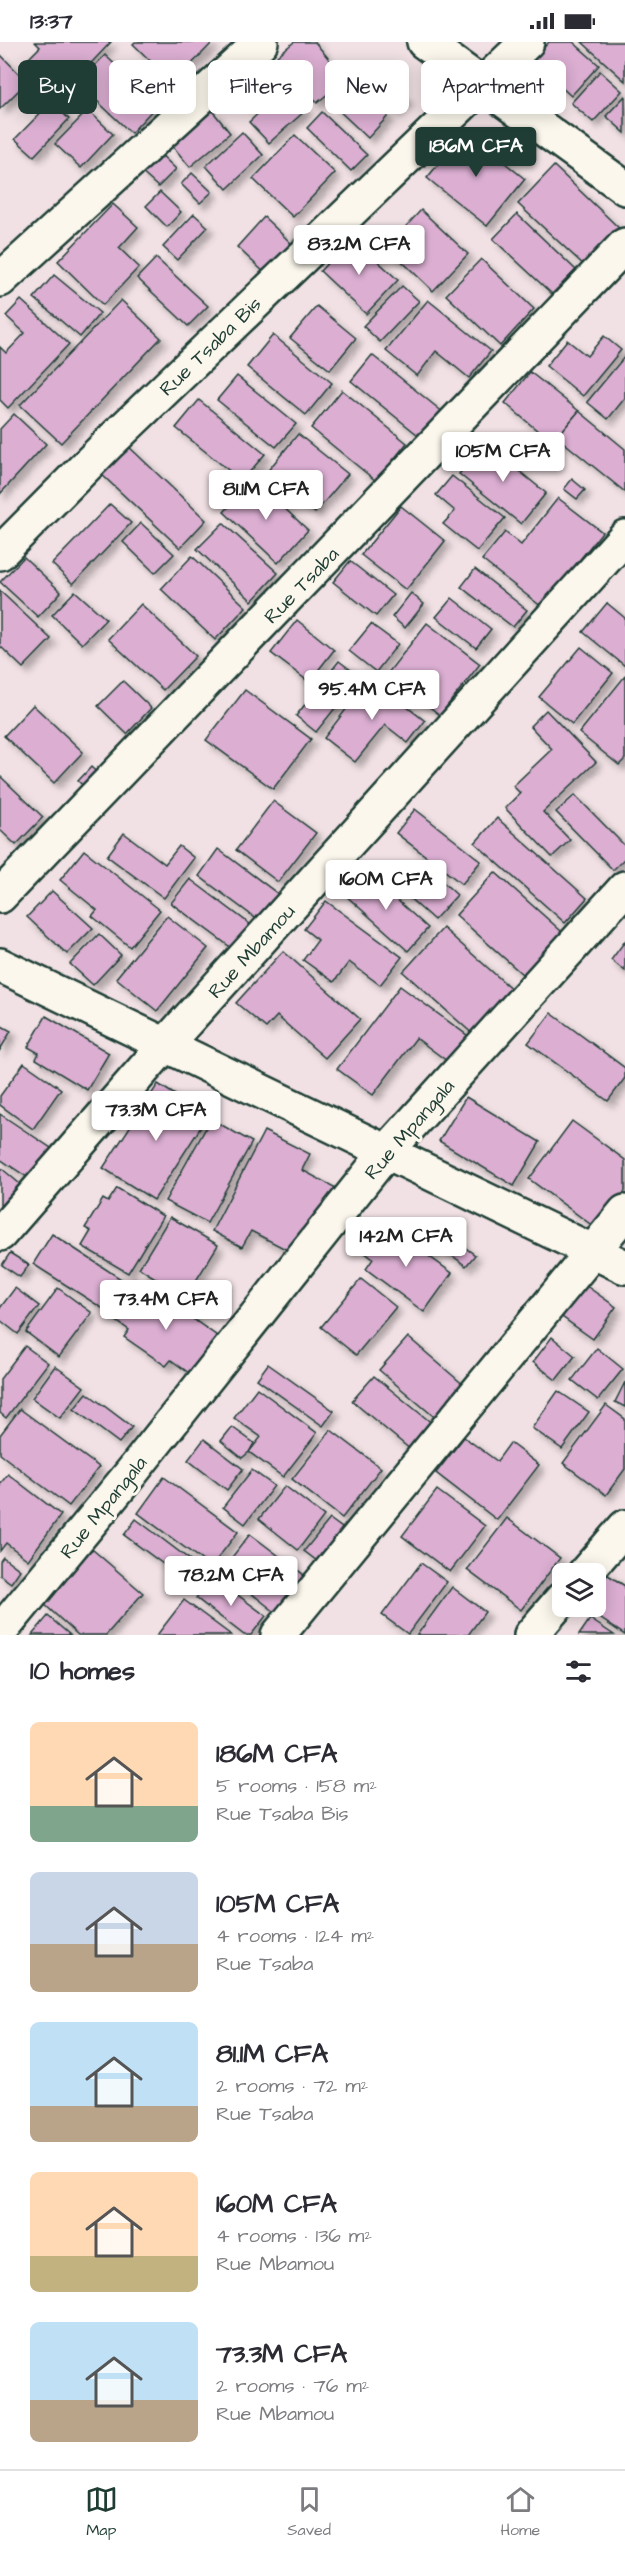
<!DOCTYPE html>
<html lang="en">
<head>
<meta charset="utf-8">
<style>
	:root { --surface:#fff; --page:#f2f2f3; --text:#2b2b33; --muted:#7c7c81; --line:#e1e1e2; --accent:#1f3d34 }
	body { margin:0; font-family:"Architects Daughter",sans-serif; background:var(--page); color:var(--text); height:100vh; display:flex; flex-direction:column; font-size:22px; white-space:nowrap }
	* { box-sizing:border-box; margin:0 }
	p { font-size:20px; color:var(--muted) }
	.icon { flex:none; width:33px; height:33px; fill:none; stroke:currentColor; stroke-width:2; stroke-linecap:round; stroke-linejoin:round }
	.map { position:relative; height:1593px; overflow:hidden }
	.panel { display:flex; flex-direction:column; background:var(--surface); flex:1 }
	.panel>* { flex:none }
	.guide { position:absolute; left:18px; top:18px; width:590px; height:54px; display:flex; gap:12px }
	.buttons { position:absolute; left:552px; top:1521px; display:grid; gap:12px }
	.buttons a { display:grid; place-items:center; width:54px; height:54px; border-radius:9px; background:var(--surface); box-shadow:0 3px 15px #0003; font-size:30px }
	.price { position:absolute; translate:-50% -51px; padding:0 14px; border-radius:6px; background:#fff; color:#222; font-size:20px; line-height:39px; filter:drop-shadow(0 2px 3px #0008) }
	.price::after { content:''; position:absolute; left:50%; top:36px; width:18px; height:14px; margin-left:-9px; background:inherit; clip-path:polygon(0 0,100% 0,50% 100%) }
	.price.active { background:var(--accent); color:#fff }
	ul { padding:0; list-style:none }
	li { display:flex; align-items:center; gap:18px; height:150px; padding:0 30px }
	li span { display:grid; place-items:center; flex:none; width:168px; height:120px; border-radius:9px; color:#555 }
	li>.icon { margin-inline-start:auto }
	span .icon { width:72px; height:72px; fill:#fffc; stroke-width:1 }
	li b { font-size:26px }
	h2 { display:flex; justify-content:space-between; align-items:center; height:72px; padding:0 30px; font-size:26px }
	.tag { padding:0 21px; border-radius:9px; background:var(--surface); box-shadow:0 3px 15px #0003; font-size:21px; line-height:54px }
	.tag.active { background:var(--accent); color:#fff }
	.status { display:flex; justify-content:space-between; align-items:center; height:42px; padding:0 30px; background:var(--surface); direction:ltr }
	.status svg { height:16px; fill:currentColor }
	.tab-bar { display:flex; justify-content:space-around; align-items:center; height:84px; border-top:2px solid var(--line); background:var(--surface); font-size:16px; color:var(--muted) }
	.tab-bar a { display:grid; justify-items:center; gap:3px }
	.tab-bar .active { color:var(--accent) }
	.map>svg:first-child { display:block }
	.building { fill:#dbaed2; stroke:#1f3d34; stroke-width:1.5; filter:url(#shadow) }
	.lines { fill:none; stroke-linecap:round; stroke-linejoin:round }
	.minor-casing { stroke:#1f3d34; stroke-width:38 }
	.minor { stroke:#fbf7ec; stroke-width:33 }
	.labels { text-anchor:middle; stroke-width:6; stroke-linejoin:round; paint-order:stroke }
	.street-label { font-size:20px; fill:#1f3d34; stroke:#fbf7ec }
</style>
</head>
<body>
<div class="status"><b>13:37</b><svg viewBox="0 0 49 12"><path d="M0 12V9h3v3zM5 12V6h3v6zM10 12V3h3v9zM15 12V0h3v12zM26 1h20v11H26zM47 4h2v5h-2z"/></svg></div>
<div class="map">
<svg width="625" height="1593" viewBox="0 0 625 1593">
	<defs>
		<filter id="shadow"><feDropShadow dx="5.5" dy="5.5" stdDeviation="3" flood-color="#0004"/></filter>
	</defs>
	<rect width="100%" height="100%" fill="#f1e1e4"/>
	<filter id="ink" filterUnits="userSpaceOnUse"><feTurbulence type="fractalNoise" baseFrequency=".0167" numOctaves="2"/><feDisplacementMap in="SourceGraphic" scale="12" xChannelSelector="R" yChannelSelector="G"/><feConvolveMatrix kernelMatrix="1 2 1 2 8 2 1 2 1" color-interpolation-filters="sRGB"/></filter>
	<g filter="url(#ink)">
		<!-- building -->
		<g class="building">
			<path d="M35 0H111L59 55 24 21 40 5Z"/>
			<path d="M135 0H213L173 41 133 2Z"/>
			<path d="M294 0H315L345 37 317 61 277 14Z"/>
			<path d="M549 0H573L599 23 571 54 532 18Z"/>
			<path d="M582 0H625V39Z"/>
			<path d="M0 12 27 40 0 67Z"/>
			<path d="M105 13 157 63 131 91 78 41Z"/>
			<path d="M255 21 273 44 248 65 230 42Z"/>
			<path d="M521 21 547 45 533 60 507 36Z"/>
			<path d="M374 27 407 58 396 70 363 38Z"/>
			<path d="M600 29 622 49 593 80 571 61Z"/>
			<path d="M355 42 388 74 368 96 334 64Z"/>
			<path d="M285 46 306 68 269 101 249 80Z"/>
			<path d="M625 54V91L606 74Z"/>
			<path d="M51 60 69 77 34 114 15 97Z"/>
			<path d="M211 67 230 91 190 125 170 101Z"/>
			<path d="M88 68 113 92 81 126 55 102Z"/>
			<path d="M322 70 367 113 351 129 307 86Z"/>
			<path d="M465 89 525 137 487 184 427 136Z"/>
			<path d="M242 90 263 113 227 147 206 124Z"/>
			<path d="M295 93 335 131 293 175 253 137Z"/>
			<path d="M157 109 176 127 158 145 139 128Z"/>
			<path d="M554 124 621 188 586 225 518 162Z"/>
			<path d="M192 131 212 150 200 161 181 142Z"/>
			<path d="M160 150 181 170 167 185 146 164Z"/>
			<path d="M113 162 138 185 119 206 139 225 103 263 58 219Z"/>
			<path d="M421 168 468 212 433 249 387 205Z"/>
			<path d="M194 172 208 185 177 218 163 205Z"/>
			<path d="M517 172 576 228 552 252 493 197Z"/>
			<path d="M264 175 294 204 267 233 237 205Z"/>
			<path d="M352 195 398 238 366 272 320 229Z"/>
			<path d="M156 216 208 264 188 284 137 236Z"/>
			<path d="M481 217 534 267 500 304 446 253Z"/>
			<path d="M54 233 100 271 80 295 34 256Z"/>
			<path d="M402 244 419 259 380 300 363 284Z"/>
			<path d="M21 258 69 302 8 366 0 358V305L6 311 25 291 6 274Z"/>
			<path d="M121 258 161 296 61 401 20 363Z"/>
			<path d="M428 258 491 309 469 336 436 309 417 334 386 309Z"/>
			<path d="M317 264 356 296 330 328 290 296Z"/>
			<path d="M273 293 332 341 306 373 247 325Z"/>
			<path d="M604 294 621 308 583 354 546 324 567 298 587 314Z"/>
			<path d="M372 313 444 371 423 397 351 339Z"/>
			<path d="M625 314V356L608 377 587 360Z"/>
			<path d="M530 330 579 369 552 401 505 361Z"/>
			<path d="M237 334 296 382 276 405 217 358Z"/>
			<path d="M342 348 407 401 376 439 311 386Z"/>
			<path d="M199 358 265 412 242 439 176 386Z"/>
			<path d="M579 369 625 407V450L557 395Z"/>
			<path d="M14 372 46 402 0 452V387Z"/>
			<path d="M298 392 348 432 315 471 266 431Z"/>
			<path d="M485 401 546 451 521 482 459 432Z"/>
			<path d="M126 402 206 478 180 506 99 430Z"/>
			<path d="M452 434 505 476 477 509 443 482 455 469 436 453Z"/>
			<path d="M572 437 585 448 577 457 564 447Z"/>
			<path d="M254 438 308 488 278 521 224 470Z"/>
			<path d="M558 456 602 490 542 565 482 518 505 490 521 503Z"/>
			<path d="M110 462 131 481 73 542 52 522Z"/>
			<path d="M401 464 445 499 406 548 361 513Z"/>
			<path d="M141 481 174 512 155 531 123 500Z"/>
			<path d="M223 481 278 531 252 559 197 507Z"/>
			<path d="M192 514 246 565 215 598 161 547Z"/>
			<path d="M24 515 61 550 38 575 0 540Z"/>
			<path d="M350 519 393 553 376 574 333 540Z"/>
			<path d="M475 527 527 568 513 585 461 545Z"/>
			<path d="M0 549 51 597 23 626 0 604Z"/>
			<path d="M75 549 106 577 82 602 52 573Z"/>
			<path d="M411 551 424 562 405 586 392 575Z"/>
			<path d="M452 556 491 587 476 606 436 575Z"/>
			<path d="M607 561 625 576V624L583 590Z"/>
			<path d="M141 562 196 614 163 648 108 597Z"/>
			<path d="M297 578 334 608 309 640 271 611Z"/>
			<path d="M427 581 480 622 440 673 387 632Z"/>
			<path d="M371 582 398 602 376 630 349 609Z"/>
			<path d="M581 605 613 631 572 682 539 655Z"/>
			<path d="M339 619 360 635 316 690 296 674Z"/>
			<path d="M625 634V717L619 723 579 691Z"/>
			<path d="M370 636 425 679 408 701 385 683 355 720 324 696Z"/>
			<path d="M123 639 151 666 127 692 98 664Z"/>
			<path d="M245 648 311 697 273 747 206 698Z"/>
			<path d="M33 663 83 710 54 741 4 694Z"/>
			<path d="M546 668 596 720 543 770 570 798 552 815 505 766 520 751 513 744 552 707 530 684Z"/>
			<path d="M91 725 106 739 93 753 78 739Z"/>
			<path d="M0 734 43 775 16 803 0 788Z"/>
			<path d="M575 753 625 804V816L613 828 556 770Z"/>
			<path d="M273 759 316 791 278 840 236 808Z"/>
			<path d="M415 767 481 819 462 842 396 791Z"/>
			<path d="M497 776 587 856 565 881 475 801Z"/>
			<path d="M124 791 165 822 179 804 194 816 164 856 107 814Z"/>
			<path d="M218 807 278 852 258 878 199 834Z"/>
			<path d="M84 808 160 868 130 905 92 874 97 868 60 838Z"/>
			<path d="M419 818 457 853 434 878 396 844Z"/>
			<path d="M365 829 428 886 408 909 344 852Z"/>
			<path d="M495 830 570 897 531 940 456 873Z"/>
			<path d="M190 837 255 886 237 910 171 861Z"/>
			<path d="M52 849 93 886 67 912 27 875Z"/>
			<path d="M326 859 402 915 380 943 349 920 334 940 303 918 318 898 304 887Z"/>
			<path d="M167 874 208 906 157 969 116 936Z"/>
			<path d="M443 886 515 950 475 994 403 930Z"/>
			<path d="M99 892 121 913 93 943 70 922Z"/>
			<path d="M625 899V929L611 918Z"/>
			<path d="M283 909 360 977 325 1016 277 974 266 986 236 961Z"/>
			<path d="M400 944 475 999 455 1025 416 996 373 1053 337 1027Z"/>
			<path d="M551 971 625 1026V1036L608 1059 528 1001Z"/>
			<path d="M46 974 109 1011 87 1048 36 1017 39 1011 28 1005Z"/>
			<path d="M0 983 11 989 0 1008Z"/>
			<path d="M24 1021 61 1047 33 1087 0 1063V1054Z"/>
			<path d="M158 1042 208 1074 154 1158 103 1126Z"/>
			<path d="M466 1055 540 1100 514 1144 439 1099Z"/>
			<path d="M0 1072 60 1112 39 1143 0 1117Z"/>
			<path d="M211 1077 252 1100 207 1181 165 1159Z"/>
			<path d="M572 1079 625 1118V1149L597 1187 529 1137Z"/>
			<path d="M264 1089 310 1112 302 1128 338 1147 324 1175 316 1172 295 1212 251 1189 242 1205 212 1189Z"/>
			<path d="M0 1125 20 1142 0 1166Z"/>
			<path d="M117 1146 163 1174 128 1231 82 1204 91 1189 85 1186 103 1157 108 1160Z"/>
			<path d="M170 1175 218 1203 186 1255 139 1226Z"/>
			<path d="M429 1179 475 1213 466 1224 421 1190Z"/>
			<path d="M384 1182 452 1231 424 1270 366 1227 373 1217 364 1210Z"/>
			<path d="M52 1192 124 1239 105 1268 33 1222Z"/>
			<path d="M10 1211 29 1223 20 1235 2 1223Z"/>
			<path d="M135 1236 227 1301 200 1339 171 1318 166 1324 124 1295 129 1288 108 1273Z"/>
			<path d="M361 1237 396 1265 356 1313 321 1285Z"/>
			<path d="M585 1243 616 1265 593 1297 562 1275Z"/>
			<path d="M15 1246 39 1264 18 1292 0 1278V1266Z"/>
			<path d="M58 1246 92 1271 59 1315 26 1290Z"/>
			<path d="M408 1295 466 1345 438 1378 379 1328Z"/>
			<path d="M552 1295 575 1314 556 1338 533 1320Z"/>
			<path d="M25 1304 48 1321 6 1376 0 1371V1337Z"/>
			<path d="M597 1306 623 1327 598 1358 572 1338Z"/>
			<path d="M268 1322 334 1369 323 1384 257 1337Z"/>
			<path d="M55 1324 84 1345 60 1376 32 1356Z"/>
			<path d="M374 1334 433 1382 411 1408 352 1359Z"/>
			<path d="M625 1340V1365L615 1360Z"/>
			<path d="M257 1346 317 1391 283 1435 249 1410 261 1395 234 1376Z"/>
			<path d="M558 1349 589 1370 562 1407 532 1386Z"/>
			<path d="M87 1351 132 1385 119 1401 74 1367Z"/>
			<path d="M606 1363 625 1377V1427L606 1453 563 1421Z"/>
			<path d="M20 1367 99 1425 69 1464 0 1412V1393Z"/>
			<path d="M232 1385 254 1401 249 1410 242 1416 221 1399Z"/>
			<path d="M331 1388 381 1426 342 1476 292 1437Z"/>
			<path d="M464 1395 497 1419 510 1401 539 1423 497 1478 436 1431Z"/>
			<path d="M204 1397 243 1427 227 1448 188 1418Z"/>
			<path d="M252 1428 274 1444 245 1482 223 1465Z"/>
			<path d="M8 1432 61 1473 28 1518 6 1501 0 1509V1442Z"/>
			<path d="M164 1435 238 1490 211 1525 138 1471Z"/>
			<path d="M285 1444 324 1474 298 1508 259 1477Z"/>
			<path d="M437 1448 485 1484 450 1530 402 1494Z"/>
			<path d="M507 1476 560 1516 521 1568 467 1528Z"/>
			<path d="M136 1477 194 1521 182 1536 124 1493Z"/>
			<path d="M330 1477 346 1489 321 1522 304 1509Z"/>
			<path d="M250 1492 304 1533 275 1570 222 1528Z"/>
			<path d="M92 1507 143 1551 106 1593H78L44 1562Z"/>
			<path d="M3 1515 20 1528 11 1541 0 1533V1519Z"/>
			<path d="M421 1521 447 1540 408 1592 382 1573Z"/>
			<path d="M602 1529 625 1544V1593L582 1564H596V1539Z"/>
			<path d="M212 1534 266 1574 251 1593H244L196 1556Z"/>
			<path d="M452 1545 485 1570 468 1593H417Z"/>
			<path d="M184 1558 231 1593H157Z"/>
			<path d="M48 1574 70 1593H32Z"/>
			<path d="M590 1577 614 1593H579Z"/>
		</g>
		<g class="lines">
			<!-- minor casing -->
			<g class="minor-casing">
				<g id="minor">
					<path d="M424 0 625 146"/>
					<path d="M0 238 261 0"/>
					<path d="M0 511 110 400 527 0"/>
					<path d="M0 854 625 203"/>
					<path d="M0 923 625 1225"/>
					<path d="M0 1192 164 1004 625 495"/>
					<path d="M584 1532 625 1485"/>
					<path d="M0 1590 132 1430 388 1108 625 846"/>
					<path d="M278 1593 625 1170"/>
					<path d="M531 1593 562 1557"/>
				</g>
			</g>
			<!-- minor -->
			<use href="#minor" class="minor"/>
		</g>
	</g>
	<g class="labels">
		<!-- street labels -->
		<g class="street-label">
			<text transform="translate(210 304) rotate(-44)" y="7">Rue Tsaba Bis</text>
			<text transform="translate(301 543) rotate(-46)" y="7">Rue Tsaba</text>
			<text transform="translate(251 909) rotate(-48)" y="7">Rue Mbamou</text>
			<text transform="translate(409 1087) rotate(-49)" y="7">Rue Mpangala</text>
			<text transform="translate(103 1465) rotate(-51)" y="7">Rue Mpangala</text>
		</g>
	</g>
</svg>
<div class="buttons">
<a><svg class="icon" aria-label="layers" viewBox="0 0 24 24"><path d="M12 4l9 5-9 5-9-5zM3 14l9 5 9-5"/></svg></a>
</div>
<b class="price active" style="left:476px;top:136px">186M CFA</b>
<b class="price" style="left:359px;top:234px">83.2M CFA</b>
<b class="price" style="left:503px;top:441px">105M CFA</b>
<b class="price" style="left:266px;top:479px">81.1M CFA</b>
<b class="price" style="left:372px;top:679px">95.4M CFA</b>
<b class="price" style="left:386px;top:869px">160M CFA</b>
<b class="price" style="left:156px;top:1100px">73.3M CFA</b>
<b class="price" style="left:406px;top:1226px">142M CFA</b>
<b class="price" style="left:166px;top:1289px">73.4M CFA</b>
<b class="price" style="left:231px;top:1565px">78.2M CFA</b>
<div class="guide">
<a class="tag active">Buy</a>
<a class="tag">Rent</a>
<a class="tag">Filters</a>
<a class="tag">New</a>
<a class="tag">Apartment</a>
</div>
</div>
<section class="panel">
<h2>10 homes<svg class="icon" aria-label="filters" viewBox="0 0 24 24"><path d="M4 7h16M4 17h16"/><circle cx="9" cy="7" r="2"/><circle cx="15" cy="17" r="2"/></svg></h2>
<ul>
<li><span style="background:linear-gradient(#ffd9b3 70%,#7fa58c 0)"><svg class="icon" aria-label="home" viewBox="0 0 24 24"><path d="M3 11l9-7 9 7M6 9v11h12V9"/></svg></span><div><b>186M CFA</b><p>5 rooms · 158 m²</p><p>Rue Tsaba Bis</p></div></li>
<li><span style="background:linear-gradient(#c9d6e8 60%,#b9a48a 0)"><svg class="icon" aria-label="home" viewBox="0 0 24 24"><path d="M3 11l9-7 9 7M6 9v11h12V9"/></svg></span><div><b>105M CFA</b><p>4 rooms · 124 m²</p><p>Rue Tsaba</p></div></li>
<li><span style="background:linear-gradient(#bfe0f5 70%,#b9a48a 0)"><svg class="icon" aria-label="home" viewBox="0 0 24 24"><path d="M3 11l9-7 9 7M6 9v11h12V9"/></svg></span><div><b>81.1M CFA</b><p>2 rooms · 72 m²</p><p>Rue Tsaba</p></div></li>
<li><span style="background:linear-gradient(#ffd9b3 70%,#c2b280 0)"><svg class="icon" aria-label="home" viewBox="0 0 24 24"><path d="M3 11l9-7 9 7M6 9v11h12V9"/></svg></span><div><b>160M CFA</b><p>4 rooms · 136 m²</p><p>Rue Mbamou</p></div></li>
<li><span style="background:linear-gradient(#bfe0f5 65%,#b9a48a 0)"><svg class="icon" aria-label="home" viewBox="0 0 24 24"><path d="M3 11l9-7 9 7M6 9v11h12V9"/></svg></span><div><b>73.3M CFA</b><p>2 rooms · 76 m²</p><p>Rue Mbamou</p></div></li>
</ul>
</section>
<nav class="tab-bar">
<a class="active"><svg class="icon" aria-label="map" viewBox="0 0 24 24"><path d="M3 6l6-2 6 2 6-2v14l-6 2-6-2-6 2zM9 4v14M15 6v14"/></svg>Map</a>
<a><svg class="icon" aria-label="saved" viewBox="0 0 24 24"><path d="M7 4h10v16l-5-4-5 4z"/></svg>Saved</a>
<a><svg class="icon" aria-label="home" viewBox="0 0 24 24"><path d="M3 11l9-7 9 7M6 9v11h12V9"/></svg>Home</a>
</nav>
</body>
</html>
